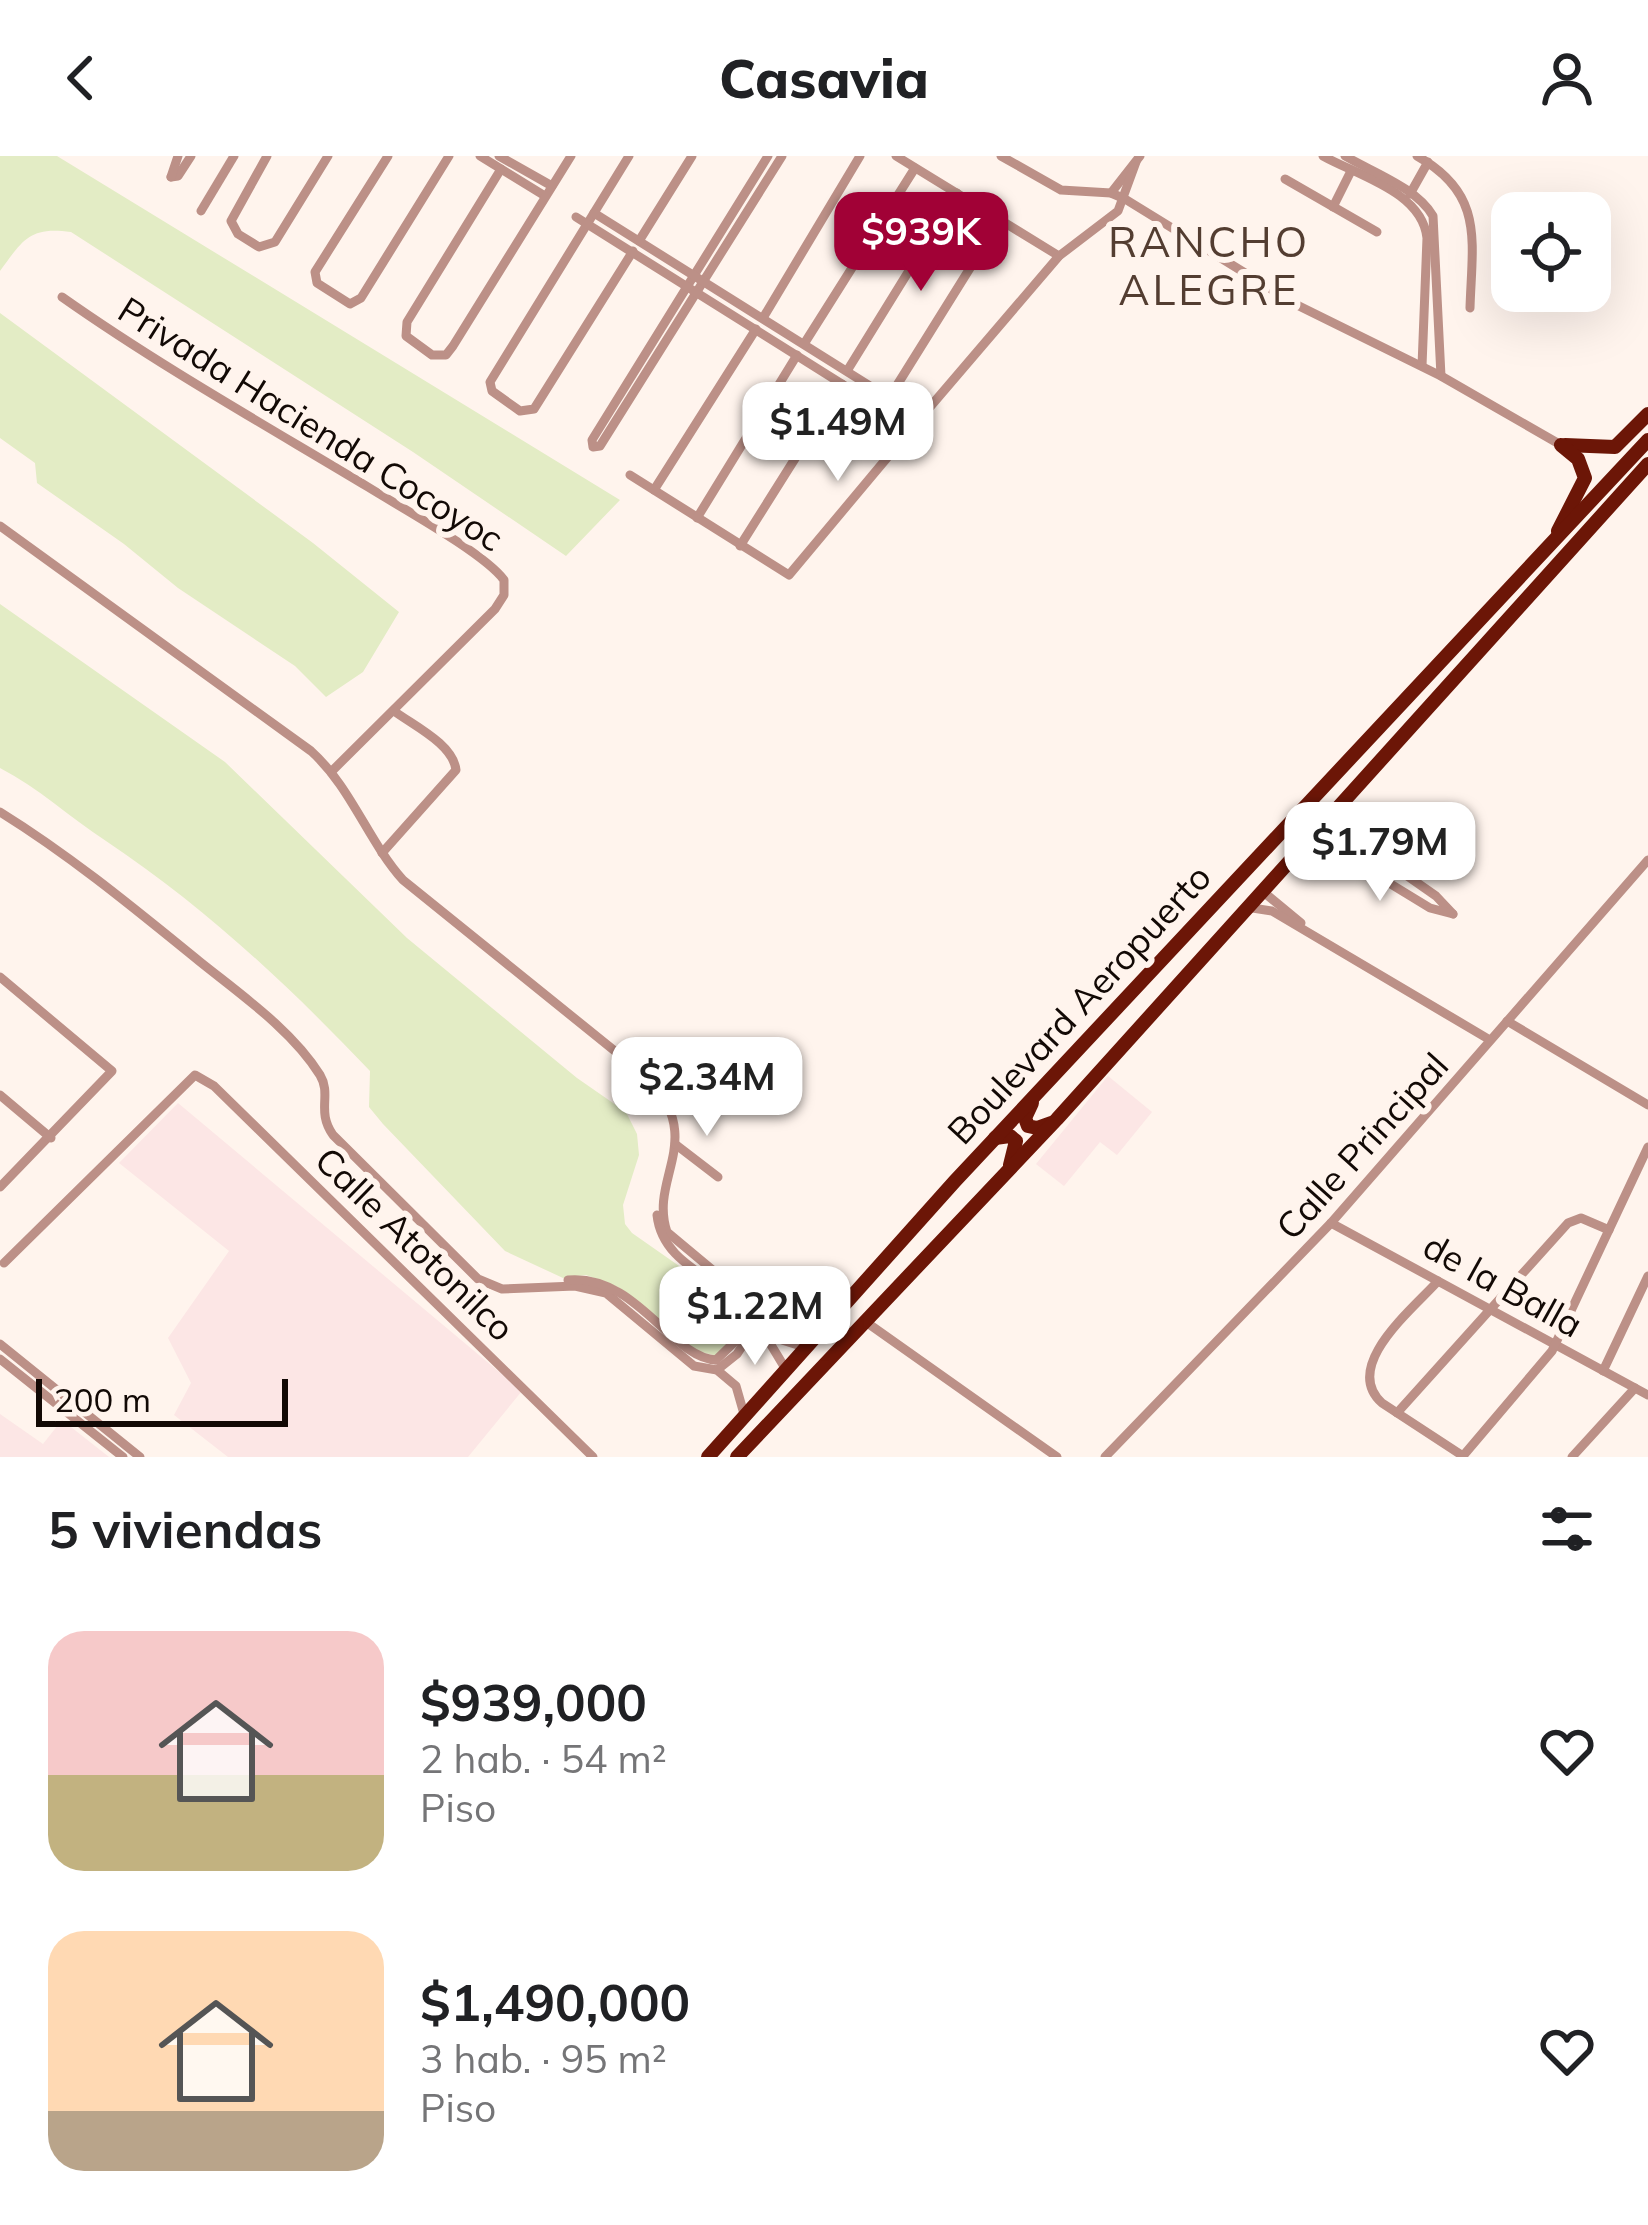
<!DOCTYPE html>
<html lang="es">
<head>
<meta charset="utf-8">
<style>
	:root { --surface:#fff; --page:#f6f6f6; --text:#202124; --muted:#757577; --accent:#a10136 }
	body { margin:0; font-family:Mulish,sans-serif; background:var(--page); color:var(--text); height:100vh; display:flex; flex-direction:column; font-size:45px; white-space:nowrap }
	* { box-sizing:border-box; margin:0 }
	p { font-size:39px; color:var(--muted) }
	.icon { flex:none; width:66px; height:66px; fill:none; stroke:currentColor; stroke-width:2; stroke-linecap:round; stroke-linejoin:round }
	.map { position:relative; height:1301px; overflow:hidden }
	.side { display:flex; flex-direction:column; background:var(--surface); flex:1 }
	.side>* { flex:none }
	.buttons { position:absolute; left:1491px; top:36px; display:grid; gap:24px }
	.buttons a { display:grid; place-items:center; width:120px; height:120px; border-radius:24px; background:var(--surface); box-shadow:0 12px 48px #0002; font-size:60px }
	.scale { position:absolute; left:36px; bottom:30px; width:252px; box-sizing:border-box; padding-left:12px; border:6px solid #120905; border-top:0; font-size:33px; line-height:42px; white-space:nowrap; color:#120905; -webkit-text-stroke:9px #fff4ed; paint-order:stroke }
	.price { position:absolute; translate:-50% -102px; padding:0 27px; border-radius:24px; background:#fff; color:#222; font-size:39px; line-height:78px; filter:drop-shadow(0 3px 6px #0008) }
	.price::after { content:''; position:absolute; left:50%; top:72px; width:36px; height:27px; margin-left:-18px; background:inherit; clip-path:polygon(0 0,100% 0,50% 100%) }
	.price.active { background:var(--accent); color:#fff }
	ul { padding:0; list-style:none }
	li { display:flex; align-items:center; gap:36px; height:300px; padding:0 48px }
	li span { display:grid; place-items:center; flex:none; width:336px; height:240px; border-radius:36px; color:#555 }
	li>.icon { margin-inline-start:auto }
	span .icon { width:144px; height:144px; fill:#fffc; stroke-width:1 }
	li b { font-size:51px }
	h2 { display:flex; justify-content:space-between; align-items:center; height:144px; padding:0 48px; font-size:51px }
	header { display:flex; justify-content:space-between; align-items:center; height:156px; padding:0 48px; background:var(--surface); font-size:54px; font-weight:800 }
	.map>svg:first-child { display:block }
	.commercial { fill:#fce6e5 }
	.green { fill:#e3ecc5 }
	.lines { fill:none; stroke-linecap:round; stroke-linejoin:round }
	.minor { stroke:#bc9087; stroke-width:9 }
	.highway { stroke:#6c1607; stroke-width:14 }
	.labels { text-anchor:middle; stroke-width:12; stroke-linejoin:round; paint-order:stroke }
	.street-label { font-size:36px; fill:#120905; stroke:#fff4ed }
	.quarter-label { font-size:42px; letter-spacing:3px; fill:#533d31; stroke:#fff4ed }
</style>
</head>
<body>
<header><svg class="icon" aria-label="back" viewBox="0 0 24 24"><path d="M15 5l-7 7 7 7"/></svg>Casavia<svg class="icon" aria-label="person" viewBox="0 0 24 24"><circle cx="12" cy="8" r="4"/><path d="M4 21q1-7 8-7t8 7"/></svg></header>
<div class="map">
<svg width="1648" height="1301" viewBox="0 0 1648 1301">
	<rect width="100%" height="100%" fill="#fff4ed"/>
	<!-- commercial -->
	<g class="commercial">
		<path d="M1108 920 1152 956 1117 999 1100 986 1064 1030 1036 1008Z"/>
		<path d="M178 947 522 1235 468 1301H228L174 1259 191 1227 168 1182 229 1095 119 1007Z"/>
		<path d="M0 1258 43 1288 62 1264 109 1301H0Z"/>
	</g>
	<!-- green -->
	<g class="green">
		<path d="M0 0H57L620 344 566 400 413 296 71 76C29 70 23 84 0 115Z"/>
		<path d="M0 157 313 387 399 456 363 516 326 541 295 510 178 432 124 388 37 327 35 307 0 282Z"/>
		<path d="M0 448 225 606 407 782 577 922 626 956 637 978 639 999 623 1049 625 1068 632 1077 735 1149C748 1170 730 1184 718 1200L692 1194 618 1131 586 1119 563 1122 505 1095 383 968 369 951 370 915C288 829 205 751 106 685 69 661 39 632 0 612Z"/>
	</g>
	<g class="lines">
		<!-- minor -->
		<g class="minor">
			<path d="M267 0 231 65 238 78 259 91 275 86 328 0"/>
			<path d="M388 0 315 116 317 127 350 148 361 142 449 0"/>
			<path d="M480 0 545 40"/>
			<path d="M499 0 552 30"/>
			<path d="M629 0 490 226 492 235 520 255 534 253 633 95"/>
			<path d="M768 0 592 284 593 291 600 290 782 0"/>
			<path d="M896 0 1059 100"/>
			<path d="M1001 0 1061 34 1111 37 1125 43 1297 149 1441 220 1561 289"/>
			<path d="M1323 0C1359 20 1422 36 1427 82L1422 210"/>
			<path d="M1345 0C1372 16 1417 32 1433 60L1441 220"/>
			<path d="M1417 0C1485 38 1472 85 1470 152"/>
			<path d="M501 13 407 166 406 180 432 199H446L453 190 571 0"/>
			<path d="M171 21 178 20 191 0"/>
			<path d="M171 21 178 0"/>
			<path d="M1285 23 1377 76"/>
			<path d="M1111 37 1140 0"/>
			<path d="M1410 38 1428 6"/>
			<path d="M1333 51 1351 15"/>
			<path d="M201 55 234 0"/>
			<path d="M594 57 921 262"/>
			<path d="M576 61 912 272 1059 100 1118 55 1136 6"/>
			<path d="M639 85 692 0"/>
			<path d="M62 141C160 210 265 269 368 331 400 351 484 397 504 424V439L495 453 331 616"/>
			<path d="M763 162 860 0"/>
			<path d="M804 188 915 12"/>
			<path d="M847 215 957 37"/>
			<path d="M889 242 1000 64"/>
			<path d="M630 319 789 419 912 272"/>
			<path d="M654 334 756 173"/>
			<path d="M697 362 797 199"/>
			<path d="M0 370 311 595C351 631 368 685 403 724L652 925C704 988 649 1022 667 1076L745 1141 782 1184 804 1191"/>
			<path d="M740 390 842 228"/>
			<path d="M0 656C71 700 135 753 199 805 240 838 292 874 320 919 332 939 316 955 333 979L478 1123 502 1133 575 1130 606 1137 694 1210 717 1214 736 1230 744 1258"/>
			<path d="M1326 663 1436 740 1453 758"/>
			<path d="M1312 680 1430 752 1453 758"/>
			<path d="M382 697 456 614C453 588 414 570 394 555"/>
			<path d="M1261 734 1301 767"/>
			<path d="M1246 751 1272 755 1490 884"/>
			<path d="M0 821 112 915 0 1031"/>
			<path d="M1507 865 1648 949"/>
			<path d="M0 939 51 982"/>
			<path d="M675 988 718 1021"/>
			<path d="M657 1059C662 1106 711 1119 741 1148 758 1165 772 1191 785 1212"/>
			<path d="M1331 1067 1648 1239"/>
			<path d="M4 1107 195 919 214 930 593 1301"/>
			<path d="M568 1124C637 1118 671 1202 716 1204"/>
			<path d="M1438 1125C1413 1153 1341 1210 1382 1247L1463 1300 1552 1195 1648 991"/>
			<path d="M866 1166 1057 1301"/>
			<path d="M0 1188 140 1301"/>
			<path d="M0 1203 123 1301"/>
			<path d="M716 1204 746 1175 751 1164"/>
			<path d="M717 1214 737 1198 756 1169"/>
			<path d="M1603 1215 1648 1120"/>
			<path d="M1397 1257 1568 1067 1581 1062 1609 1074"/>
			<path d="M1105 1301 1331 1067 1648 704"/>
			<path d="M1572 1301 1635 1232"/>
		</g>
		<!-- highway -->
		<g class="highway">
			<path d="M1565 289 1615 291 1648 258"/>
			<path d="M1558 375 1585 322 1578 303 1561 289"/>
			<path d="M1032 947 1025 962 1028 970 1037 972 1051 967"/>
			<path d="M995 982 1010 980 1016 985 1010 1009"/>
			<path d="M708 1301 955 1025 1648 284"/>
			<path d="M737 1301 1057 963 1648 308"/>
		</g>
	</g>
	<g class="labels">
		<!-- street labels -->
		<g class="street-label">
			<text transform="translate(311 268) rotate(32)" y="13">Privada Hacienda Cocoyoc</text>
			<text transform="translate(1079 848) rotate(-47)" y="13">Boulevard Aeropuerto</text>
			<text transform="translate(1362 990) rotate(-48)" y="13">Calle Principal</text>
			<text transform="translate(415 1088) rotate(44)" y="13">Calle Atotonilco</text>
			<text transform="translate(1503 1129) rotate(29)" y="13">de la Balla</text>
		</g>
		<!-- quarter labels -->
		<g class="quarter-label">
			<text x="1209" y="101">RANCHO<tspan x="1209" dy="48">ALEGRE</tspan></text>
		</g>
	</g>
</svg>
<div class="buttons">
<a><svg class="icon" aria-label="locate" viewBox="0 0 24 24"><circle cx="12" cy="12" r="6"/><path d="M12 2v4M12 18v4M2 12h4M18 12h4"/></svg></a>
</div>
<div class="scale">200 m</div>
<b class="price active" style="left:921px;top:138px">$939K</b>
<b class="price" style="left:838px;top:328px">$1.49M</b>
<b class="price" style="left:1380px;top:748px">$1.79M</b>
<b class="price" style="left:707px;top:983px">$2.34M</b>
<b class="price" style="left:755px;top:1212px">$1.22M</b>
</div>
<section class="side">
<h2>5 viviendas<svg class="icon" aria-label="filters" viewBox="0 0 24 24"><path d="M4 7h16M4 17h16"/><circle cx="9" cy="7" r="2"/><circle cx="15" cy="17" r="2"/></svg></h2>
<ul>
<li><span style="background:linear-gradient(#f6c9c9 60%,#c2b280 0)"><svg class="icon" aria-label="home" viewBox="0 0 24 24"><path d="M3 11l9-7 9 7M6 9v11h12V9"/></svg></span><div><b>$939,000</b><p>2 hab. · 54 m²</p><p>Piso</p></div><svg class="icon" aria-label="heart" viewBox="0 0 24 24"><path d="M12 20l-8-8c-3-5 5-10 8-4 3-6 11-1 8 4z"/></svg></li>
<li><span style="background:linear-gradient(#ffd9b3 75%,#b9a48a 0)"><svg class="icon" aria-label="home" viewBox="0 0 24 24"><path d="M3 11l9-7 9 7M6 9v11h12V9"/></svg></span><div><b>$1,490,000</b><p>3 hab. · 95 m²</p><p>Piso</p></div><svg class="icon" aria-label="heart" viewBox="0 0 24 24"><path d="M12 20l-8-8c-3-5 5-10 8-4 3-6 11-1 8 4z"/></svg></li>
</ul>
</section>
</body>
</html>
